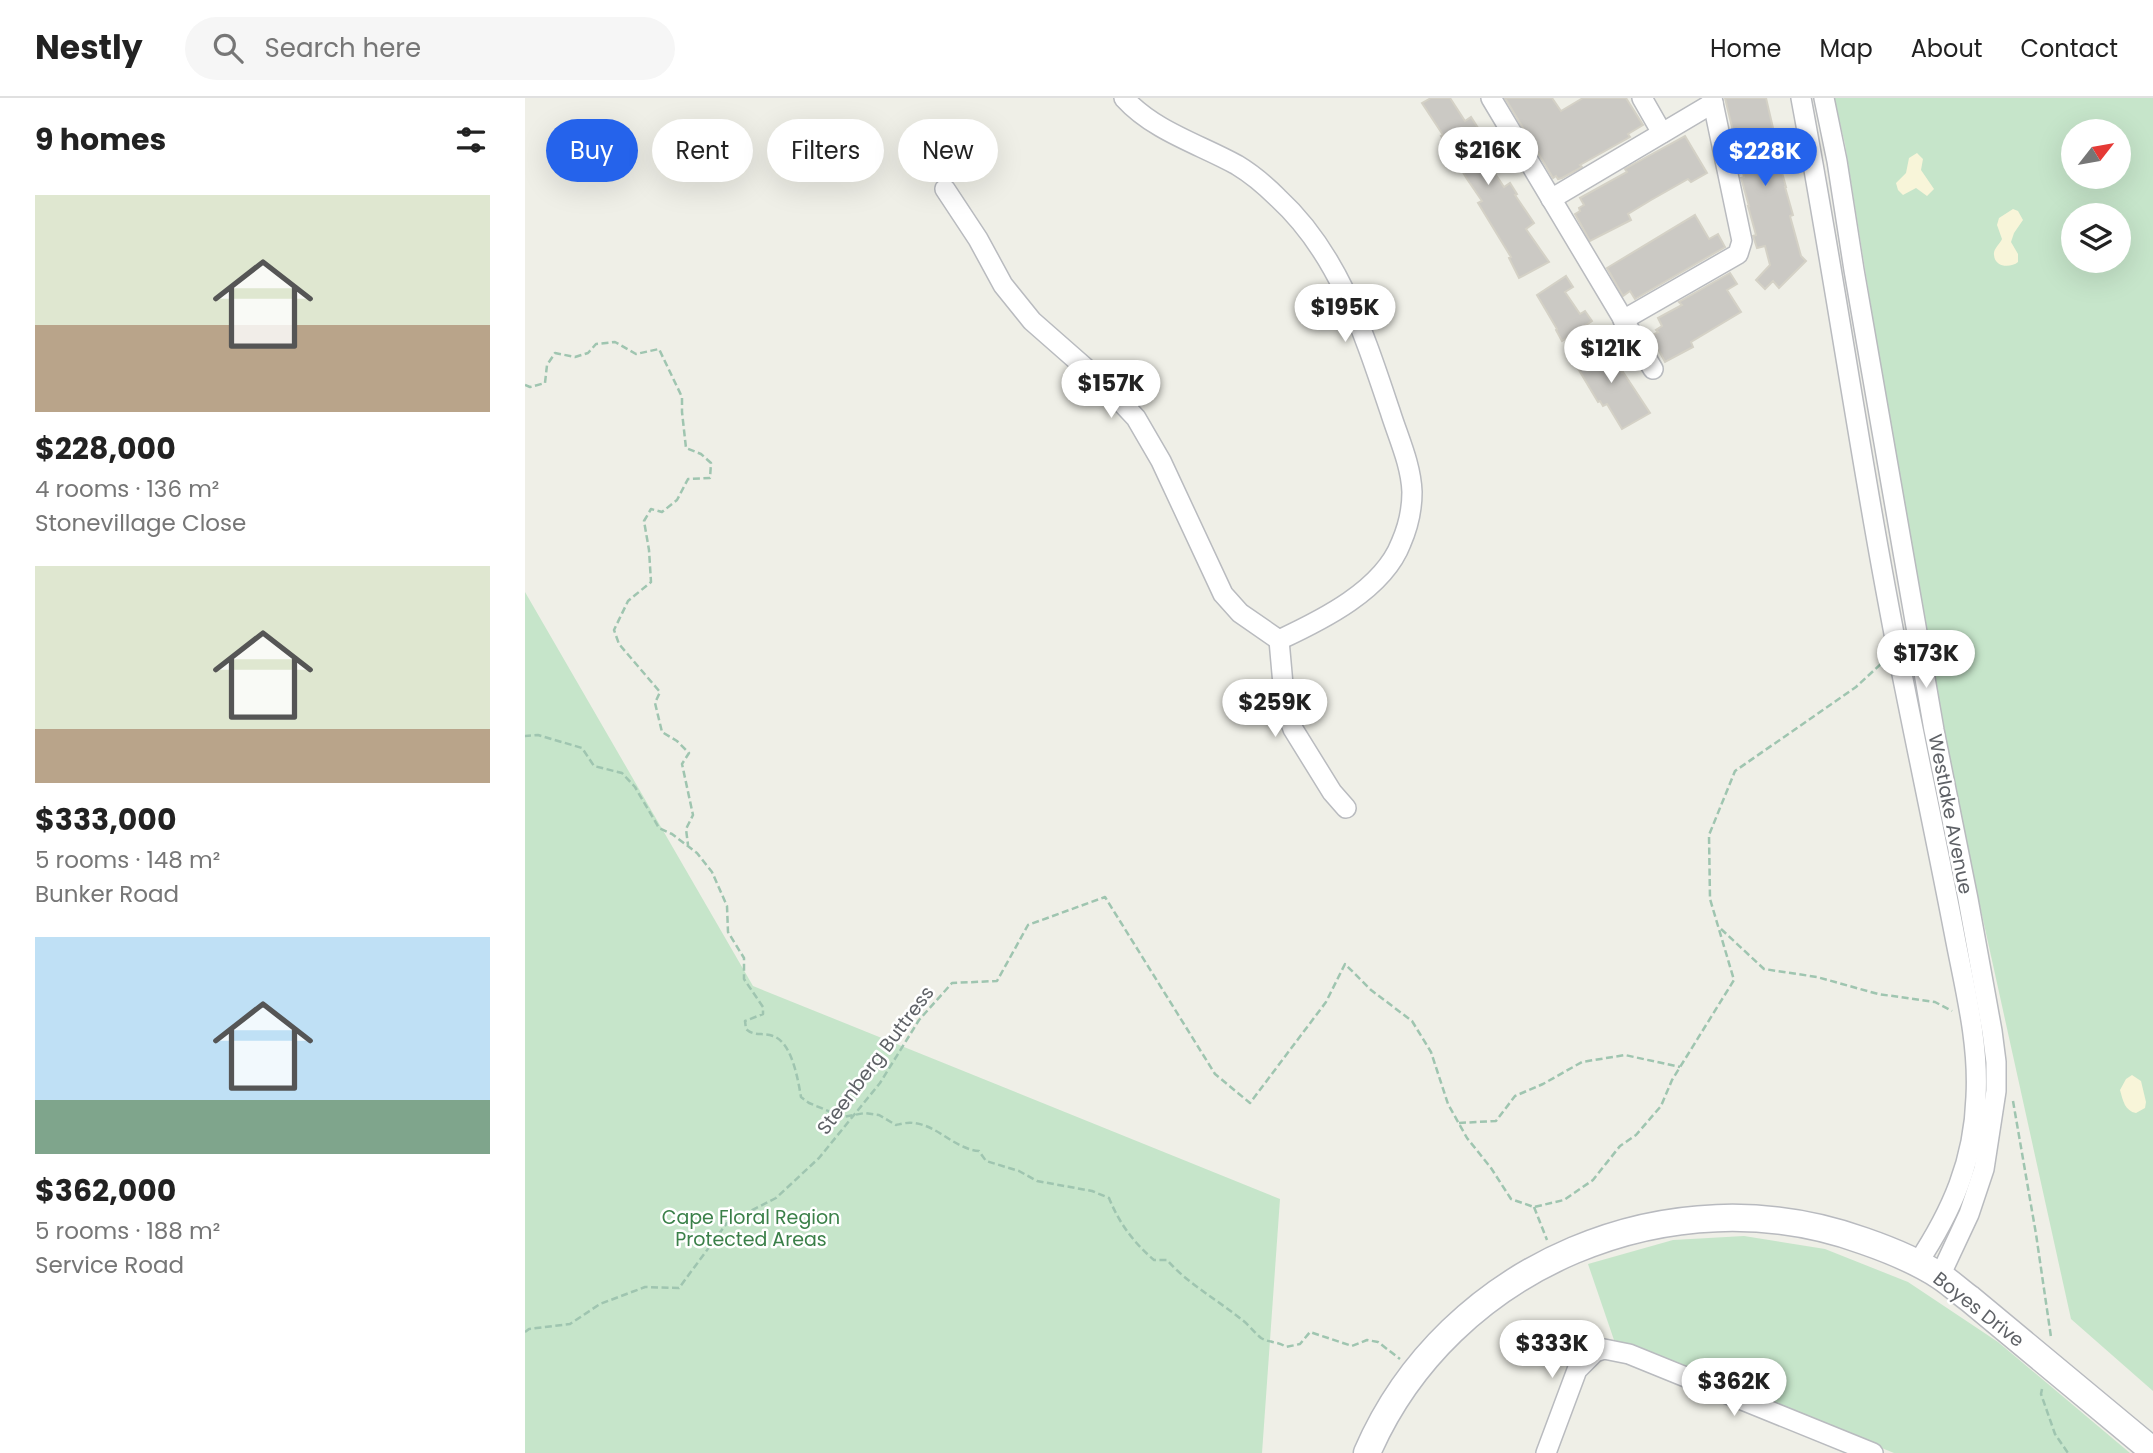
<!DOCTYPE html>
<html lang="en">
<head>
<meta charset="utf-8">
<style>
	:root { --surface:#fff; --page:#f6f6f6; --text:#222; --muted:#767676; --line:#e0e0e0; --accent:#2563eb }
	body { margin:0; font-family:Poppins,sans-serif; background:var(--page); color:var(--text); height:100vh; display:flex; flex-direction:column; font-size:26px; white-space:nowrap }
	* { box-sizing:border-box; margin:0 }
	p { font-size:23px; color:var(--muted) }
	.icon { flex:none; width:38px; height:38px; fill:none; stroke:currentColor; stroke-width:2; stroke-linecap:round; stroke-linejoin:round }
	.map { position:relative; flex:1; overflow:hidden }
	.details { display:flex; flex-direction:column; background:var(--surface); width:525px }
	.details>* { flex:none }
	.top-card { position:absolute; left:21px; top:21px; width:665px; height:63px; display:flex; gap:14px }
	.needle { width:46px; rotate:59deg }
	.fabs { position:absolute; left:1536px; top:21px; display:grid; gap:14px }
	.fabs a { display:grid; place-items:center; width:70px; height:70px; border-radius:50%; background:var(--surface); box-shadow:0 7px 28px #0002; font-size:35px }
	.price { position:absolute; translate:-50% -60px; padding:0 16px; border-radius:24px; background:#fff; color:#222; font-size:23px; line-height:46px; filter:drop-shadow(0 2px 4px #0008) }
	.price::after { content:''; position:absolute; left:50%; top:42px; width:21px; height:16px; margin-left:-10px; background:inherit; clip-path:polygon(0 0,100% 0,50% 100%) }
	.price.current { background:var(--accent); color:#fff }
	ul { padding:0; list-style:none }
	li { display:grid; align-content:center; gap:14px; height:371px; padding:0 35px }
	li span { display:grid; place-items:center; height:217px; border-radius:0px; color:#555 }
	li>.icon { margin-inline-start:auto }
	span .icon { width:126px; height:126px; fill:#fffc; stroke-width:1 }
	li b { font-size:30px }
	h2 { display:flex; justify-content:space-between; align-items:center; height:84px; padding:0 35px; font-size:30px }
	.chip { padding:0 24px; border-radius:32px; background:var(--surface); box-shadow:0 7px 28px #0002; font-size:24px; line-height:63px }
	.chip.current { background:var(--accent); color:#fff }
	header { display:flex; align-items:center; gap:42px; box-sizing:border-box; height:98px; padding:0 35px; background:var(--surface); border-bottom:2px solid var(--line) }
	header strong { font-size:33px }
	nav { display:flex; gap:38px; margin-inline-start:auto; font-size:24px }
	.search { width:490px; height:63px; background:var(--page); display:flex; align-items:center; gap:18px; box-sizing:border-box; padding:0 24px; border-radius:38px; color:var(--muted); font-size:26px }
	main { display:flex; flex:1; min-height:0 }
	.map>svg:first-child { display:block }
	.green { fill:#c6e5ca; fill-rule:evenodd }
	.sand { fill:#f8f5d9 }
	.building { fill:#cbc9c4; stroke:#d4d1c6; stroke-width:2 }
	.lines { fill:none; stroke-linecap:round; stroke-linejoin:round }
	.street-casing { stroke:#b9bbbf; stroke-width:22 }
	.secondary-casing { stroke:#b8babf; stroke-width:29 }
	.path { stroke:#9fc5b0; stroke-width:2.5; stroke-dasharray:7 3.5; stroke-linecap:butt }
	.street { stroke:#fff; stroke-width:19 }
	.secondary { stroke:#fff; stroke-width:26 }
	.labels { text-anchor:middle; stroke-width:5; stroke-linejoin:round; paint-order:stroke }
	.street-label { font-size:19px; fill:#5e6166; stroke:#fff }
	.park-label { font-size:19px; fill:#3b8049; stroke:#fff }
</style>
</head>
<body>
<header>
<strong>Nestly</strong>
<div class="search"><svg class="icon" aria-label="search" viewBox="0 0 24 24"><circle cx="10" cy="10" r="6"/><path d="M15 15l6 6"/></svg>Search here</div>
<nav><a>Home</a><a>Map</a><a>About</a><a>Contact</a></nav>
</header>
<main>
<section class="details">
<h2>9 homes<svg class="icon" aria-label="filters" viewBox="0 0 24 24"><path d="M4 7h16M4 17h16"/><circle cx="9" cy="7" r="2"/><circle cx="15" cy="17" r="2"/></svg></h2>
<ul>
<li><span style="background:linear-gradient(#dfe7d0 60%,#b9a48a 0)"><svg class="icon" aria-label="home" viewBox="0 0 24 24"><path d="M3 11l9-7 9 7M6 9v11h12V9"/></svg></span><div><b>$228,000</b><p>4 rooms · 136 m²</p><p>Stonevillage Close</p></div></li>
<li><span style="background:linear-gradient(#dfe7d0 75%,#b9a48a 0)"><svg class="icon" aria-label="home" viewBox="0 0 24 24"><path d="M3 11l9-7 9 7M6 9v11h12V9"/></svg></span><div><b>$333,000</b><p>5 rooms · 148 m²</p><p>Bunker Road</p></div></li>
<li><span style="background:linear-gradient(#bfe0f5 75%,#7fa58c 0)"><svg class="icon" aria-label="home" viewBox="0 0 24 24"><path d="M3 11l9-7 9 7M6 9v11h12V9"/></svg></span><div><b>$362,000</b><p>5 rooms · 188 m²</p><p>Service Road</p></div></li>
</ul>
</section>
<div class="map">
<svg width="1628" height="1355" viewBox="0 0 1628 1355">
	<rect width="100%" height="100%" fill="#efefe7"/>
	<!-- green -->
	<g class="green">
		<path d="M1309 0H1628V1293L1546 1221 1407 590 1320 46ZM1549 33H1594V79H1549ZM1549 117H1594V163H1549Z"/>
		<path d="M0 494 228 888 755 1101 737 1355H0Z"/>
		<path d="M1219 1138 1300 1151 1383 1184 1473 1244 1605 1355H1369L1089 1242 1063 1166 1148 1142Z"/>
	</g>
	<!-- sand -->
	<g class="sand">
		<path d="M1392 55 1398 61 1396 72 1409 91 1402 98 1391 90 1378 97 1373 92 1371 85 1381 75 1384 60Z"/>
		<path d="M1488 111 1493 113 1498 122 1489 135 1486 144 1493 156V164C1486 170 1470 170 1469 157 1468 151 1475 146 1477 141L1472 127 1474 120Z"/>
		<path d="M1607 977 1616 983 1621 1004 1620 1010 1611 1015C1600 1013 1598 1003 1595 992L1601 981Z"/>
	</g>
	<!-- building -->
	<g class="building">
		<path d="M906 0H925L940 23 946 19 953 30 944 35 959 56 966 52 973 62 965 68 979 89 985 85 992 96 990 97 1009 125 1001 131 1024 164 994 180 984 160 986 159 953 105 957 103 942 81 916 38 918 37 897 5Z"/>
		<path d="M980 0H1027L1036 13 1058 0H1101L1118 27 1103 36 1105 39 1055 67 1057 69 1037 80 1033 81 1031 78 1028 80Z"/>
		<path d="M1200 0H1241L1255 60H1253L1261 89H1260L1268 117 1265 118 1276 158 1281 163 1254 190 1248 183 1240 191 1231 182 1245 167 1240 148 1232 150 1228 138 1231 137 1223 108H1224L1216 80 1219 79Z"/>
		<path d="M1160 38 1182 75 1166 84 1163 81 1126 102 1103 116 1106 122 1065 143 1050 116 1055 113 1054 110 1059 107 1055 100 1102 74 1100 71 1107 67Z"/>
		<path d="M1170 117 1184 141 1193 136 1200 149 1110 201 1105 193 1098 198 1082 170Z"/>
		<path d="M1205 175 1212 186 1202 192 1216 214 1166 244 1168 249 1140 264 1126 238 1133 234 1131 232 1137 228 1133 220 1157 207 1154 204Z"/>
		<path d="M1041 178 1048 189 1040 194 1055 216 1060 213 1067 223 1037 243 1031 232 1032 231 1012 197Z"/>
		<path d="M1079 244 1097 275 1098 274 1125 315 1097 331 1082 306 1078 308 1075 303 1073 304 1048 262Z"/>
	</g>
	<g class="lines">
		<!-- street casing -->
		<g class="street-casing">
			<g id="street">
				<path d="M599 0C629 33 674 46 712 67 727 76 741 88 753 100 814 156 839 236 865 313 873 339 886 366 887 394 887 411 883 429 876 445 858 492 797 522 754 542"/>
				<path d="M966 0 1128 271"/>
				<path d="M1117 0 1137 35"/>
				<path d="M1276 0C1313 197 1340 395 1380 591 1397 676 1415 760 1431 844 1441 895 1454 947 1451 999 1449 1063 1427 1113 1392 1166"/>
				<path d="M1299 0 1312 63 1329 172 1409 632 1443 801 1467 933 1471 964V993L1459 1071 1444 1116 1415 1178"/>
				<path d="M420 91 453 141 478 187 507 223 581 288 611 320 636 363 698 496 715 515 754 542"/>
				<path d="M1026 101 1188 5"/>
				<path d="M1098 222 1213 156 1217 143 1187 0"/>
				<path d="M754 542 760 609 768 631 807 694 821 710"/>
				<path d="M1021 1355 1052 1272 1070 1254 1079 1251 1104 1256 1348 1355"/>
			</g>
		</g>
		<!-- secondary casing -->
		<g class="secondary-casing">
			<path id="secondary" d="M842 1355C923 1167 1147 1073 1339 1143 1365 1152 1392 1163 1415 1178 1426 1185 1435 1194 1445 1201L1628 1353"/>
		</g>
		<!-- path -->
		<g class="path">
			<path d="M0 287 5 289 20 285 22 267 30 255 50 259 63 255 71 246 90 244 111 256 134 251 157 299V314L161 350 176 356 186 365 185 380 163 381 152 402 137 414 126 411 119 423 124 452 126 484 103 503 89 532 94 546 135 594 130 605 137 634 152 643 164 655 157 666 168 717 161 731 163 747"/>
			<path d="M0 637V638L13 637 57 650 69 668 97 675 110 689 134 730 147 736 172 755 187 774 202 808 203 834 219 860V881L238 909V916L220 923 221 931C230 939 237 934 248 938 267 944 273 982 276 999L284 1005 318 1019 340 1015 354 1017 371 1027C376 1026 383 1024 388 1025 413 1027 429 1051 454 1053L461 1063 494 1073 512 1083 567 1093 584 1100C594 1125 609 1145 629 1162H642C662 1185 691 1201 716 1221 723 1226 729 1234 736 1240 744 1245 753 1243 761 1249L775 1246 785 1234 827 1248 842 1242 853 1244 875 1261"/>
			<path d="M1196 831 1239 871 1292 879 1353 896 1410 904 1427 913"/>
			<path d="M1488 1003 1511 1136 1526 1239"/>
			<path d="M934 1025 971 1023 990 998 1018 986 1057 964 1100 957 1155 969"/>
			<path d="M1009 1109 1022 1142"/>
			<path d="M0 1234 4 1231 45 1226 75 1206 120 1189 154 1190 202 1125 251 1100 294 1060 355 985 394 922 427 885 472 883 503 827 580 799 690 976 725 1005 801 904 820 866 846 892 887 923 906 954 923 1006 942 1040 966 1070 986 1101 1009 1109 1039 1102 1068 1082 1095 1048 1111 1037 1136 1008 1147 982 1209 882 1185 801 1184 737 1210 673 1331 589 1358 564"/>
			<path d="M1517 1291 1516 1296 1530 1336 1543 1355"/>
		</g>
		<!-- street -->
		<use href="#street" class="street"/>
		<!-- secondary -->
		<use href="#secondary" class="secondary"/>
	</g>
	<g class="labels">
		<!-- street labels -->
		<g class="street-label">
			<text transform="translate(1426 716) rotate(79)" y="7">Westlake Avenue</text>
			<text transform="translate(350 962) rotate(-53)" y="7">Steenberg Buttress</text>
			<text transform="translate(1454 1211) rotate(38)" y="7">Boyes Drive</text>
		</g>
		<!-- park labels -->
		<g class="park-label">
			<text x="226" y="1126">Cape Floral Region<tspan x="226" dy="22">Protected Areas</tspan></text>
		</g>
	</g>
</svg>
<div class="fabs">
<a><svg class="needle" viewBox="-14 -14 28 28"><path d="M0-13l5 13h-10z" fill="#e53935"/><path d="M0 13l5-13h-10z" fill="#767676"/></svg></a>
<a><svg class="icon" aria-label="layers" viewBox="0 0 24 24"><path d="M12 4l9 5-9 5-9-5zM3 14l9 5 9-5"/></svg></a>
</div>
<b class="price" style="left:963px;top:89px">$216K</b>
<b class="price current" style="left:1240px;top:90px">$228K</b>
<b class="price" style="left:820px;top:246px">$195K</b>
<b class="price" style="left:1086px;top:287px">$121K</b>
<b class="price" style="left:586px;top:322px">$157K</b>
<b class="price" style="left:1401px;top:592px">$173K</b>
<b class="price" style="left:750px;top:641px">$259K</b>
<b class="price" style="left:1027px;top:1282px">$333K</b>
<b class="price" style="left:1209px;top:1320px">$362K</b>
<div class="top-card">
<a class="chip current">Buy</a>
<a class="chip">Rent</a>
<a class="chip">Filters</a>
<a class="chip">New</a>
</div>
</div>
</main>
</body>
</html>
